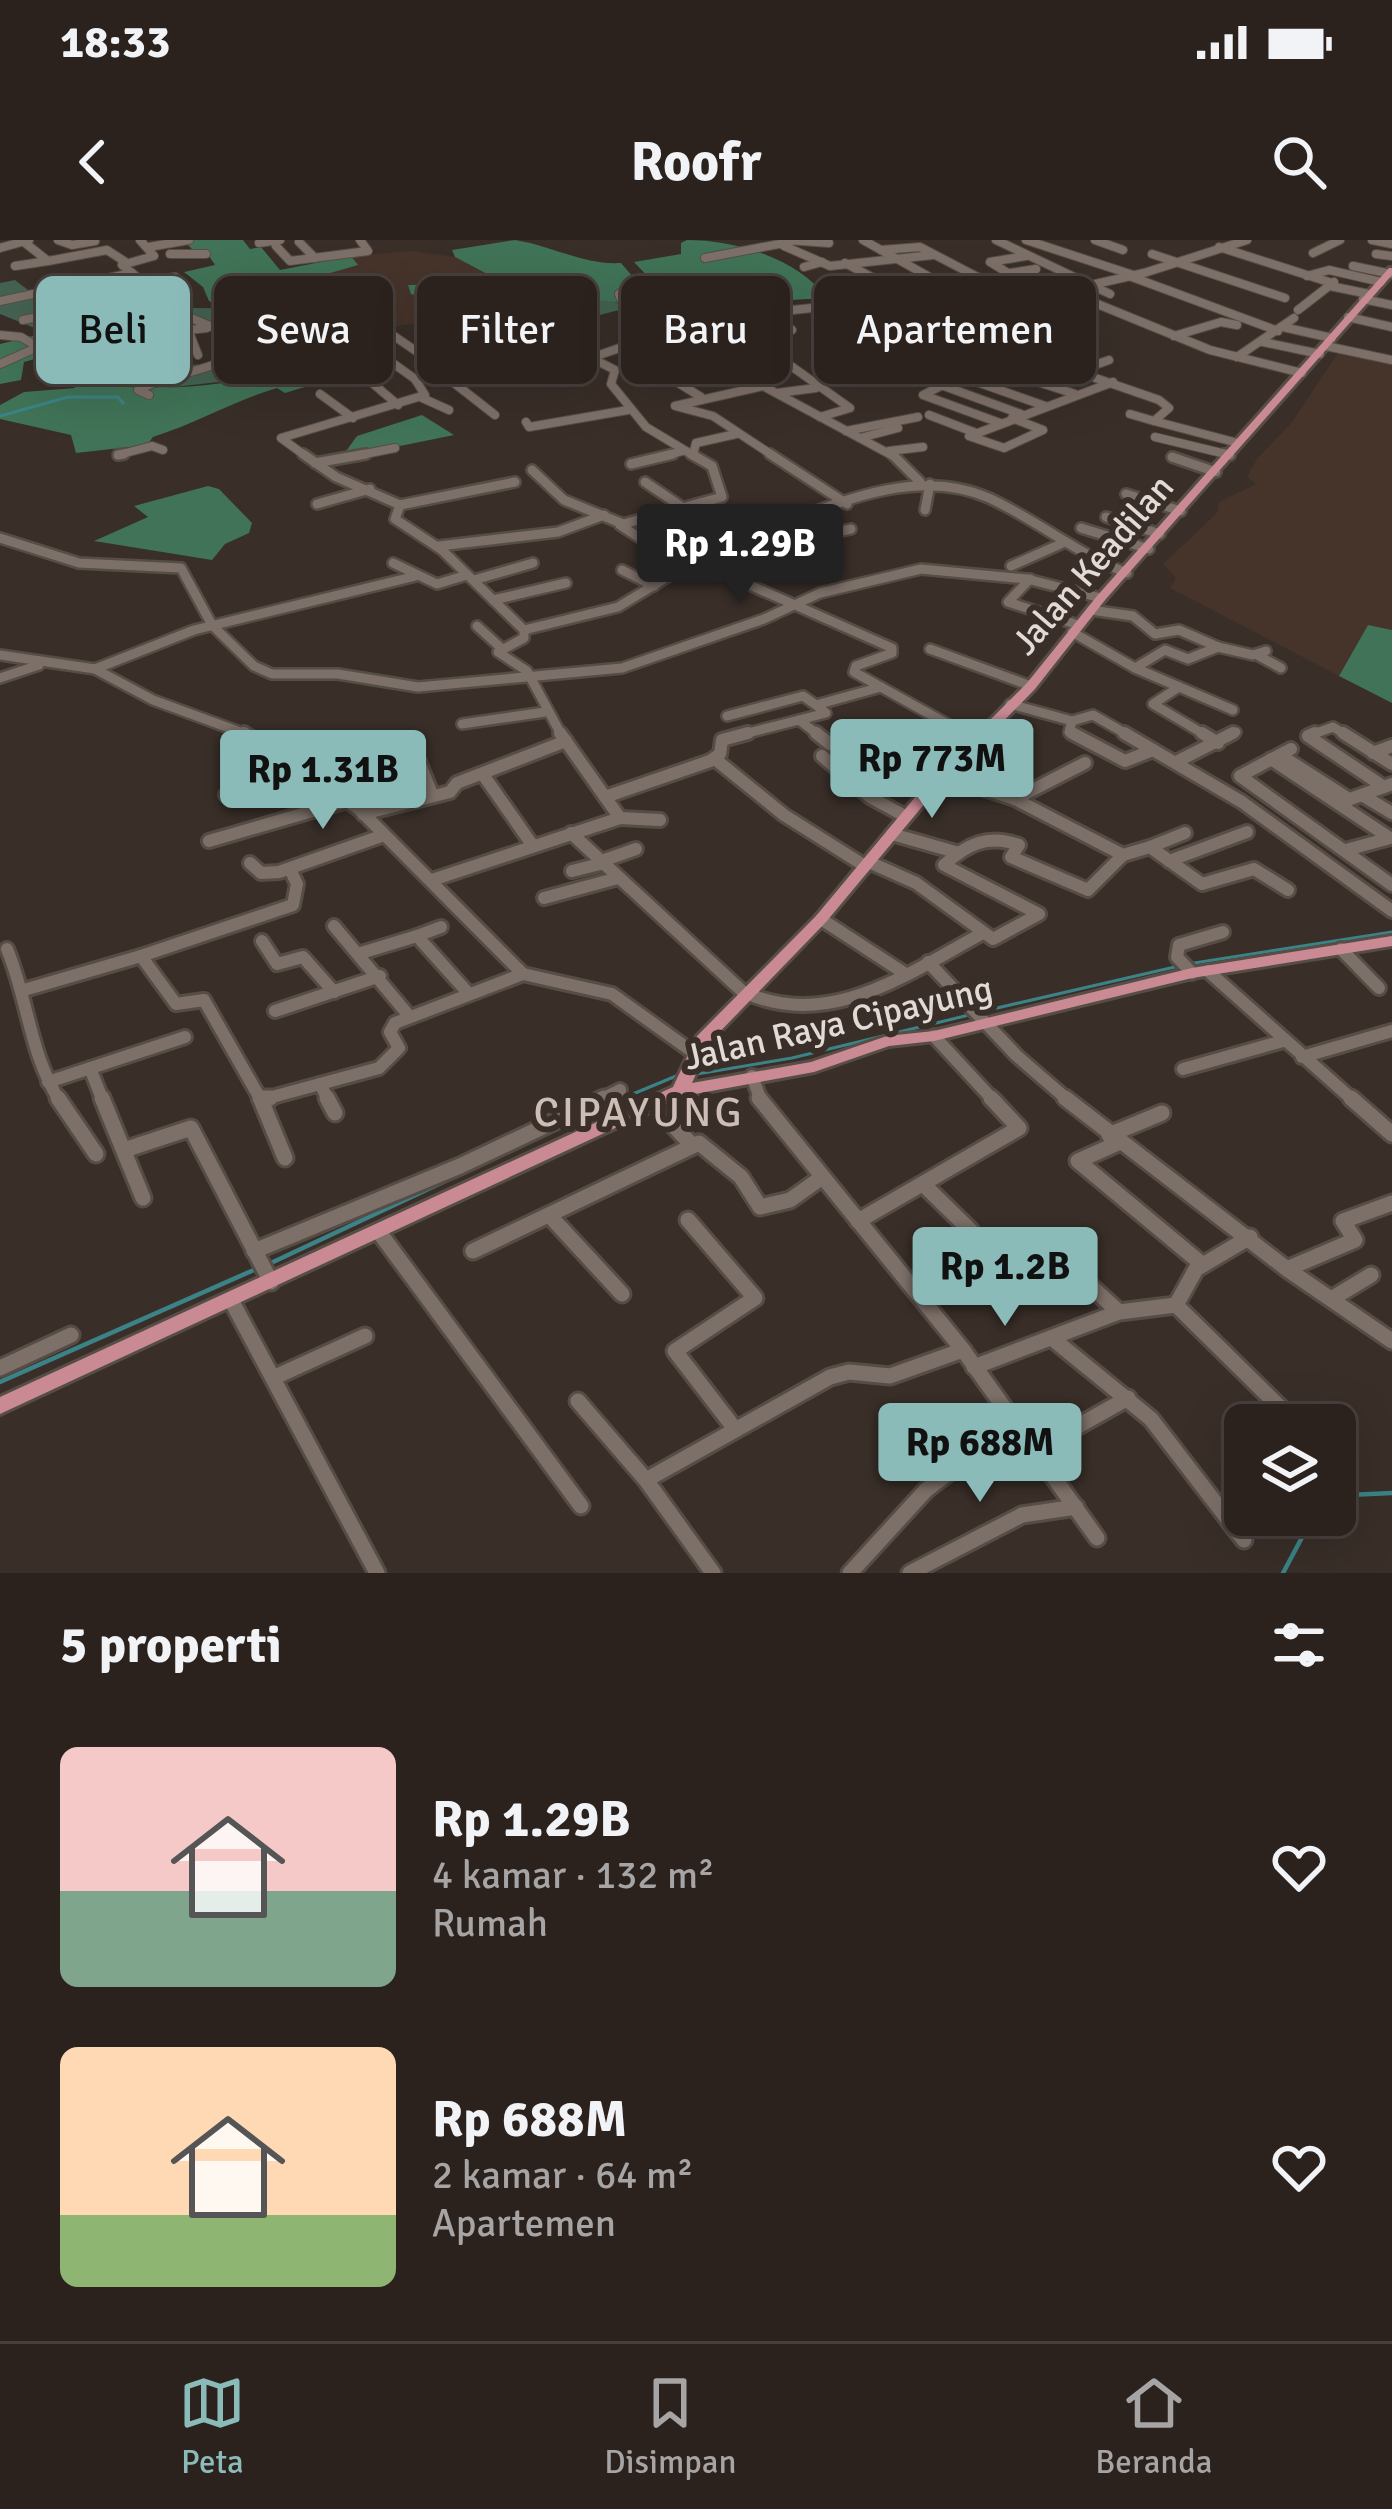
<!DOCTYPE html>
<html lang="id">
<head>
<meta charset="utf-8">
<style>
	:root { --surface:#2b221e; --page:#372f2b; --text:#f1f3f6; --muted:#a6a4a4; --line:#473f3c; --accent:#8bbbb9 }
	body { margin:0; font-family:Signika,sans-serif; background:var(--page); color:var(--text); height:100vh; display:flex; flex-direction:column; font-size:45px; white-space:nowrap }
	* { box-sizing:border-box; margin:0 }
	p { font-size:39px; color:var(--muted) }
	.icon { flex:none; width:66px; height:66px; fill:none; stroke:currentColor; stroke-width:2; stroke-linecap:round; stroke-linejoin:round }
	.map { position:relative; height:1333px; overflow:hidden }
	.drawer { display:flex; flex-direction:column; background:var(--surface); flex:1 }
	.drawer>* { flex:none }
	.top-card { position:absolute; left:36px; top:36px; width:1320px; height:108px; display:flex; gap:24px }
	.fabs { position:absolute; left:1224px; top:1164px; display:grid; gap:24px }
	.fabs a { display:grid; place-items:center; width:132px; height:132px; border-radius:18px; background:var(--surface); box-shadow:0 12px 48px #0002,0 0 0 3px var(--line); font-size:60px }
	.price { position:absolute; translate:-50% -102px; padding:0 27px; border-radius:12px; background:var(--accent); color:#111; font-size:39px; line-height:78px; filter:drop-shadow(0 3px 6px #0008) }
	.price::after { content:''; position:absolute; left:50%; top:72px; width:36px; height:27px; margin-left:-18px; background:inherit; clip-path:polygon(0 0,100% 0,50% 100%) }
	.price.current { background:#222; color:#fff }
	ul { padding:0; list-style:none }
	li { display:flex; align-items:center; gap:36px; height:300px; padding:0 60px }
	li span { display:grid; place-items:center; flex:none; width:336px; height:240px; border-radius:18px; color:#555 }
	li>.icon { margin-inline-start:auto }
	span .icon { width:144px; height:144px; fill:#fffc; stroke-width:1 }
	li b { font-size:51px }
	h2 { display:flex; justify-content:space-between; align-items:center; height:144px; padding:0 60px; font-size:51px }
	.pill { padding:0 42px; border-radius:18px; background:var(--surface); box-shadow:0 12px 48px #0002,0 0 0 3px var(--line); font-size:42px; line-height:108px }
	.pill.current { background:var(--accent); color:#111 }
	.status { display:flex; justify-content:space-between; align-items:center; height:84px; padding:0 60px; background:var(--surface); direction:ltr }
	.status svg { height:33px; fill:currentColor }
	header { display:flex; justify-content:space-between; align-items:center; height:156px; padding:0 60px; background:var(--surface); font-size:54px; font-weight:700 }
	.tabs { display:flex; justify-content:space-around; align-items:center; height:168px; border-top:3px solid var(--line); background:var(--surface); font-size:33px; color:var(--muted) }
	.tabs a { display:grid; justify-items:center; gap:6px }
	.tabs .current { color:var(--accent) }
	.map>svg:first-child { display:block }
	.built { fill:#46342b }
	.green { fill:#446251 }
	.forest { fill:#407357 }
	.lines { fill:none; stroke-linecap:round; stroke-linejoin:round }
	.stream-far1 { stroke:#3b8387; stroke-width:3 }
	.stream { stroke:#3b8387; stroke-width:4.5 }
	.minor-far3-casing { stroke:#564d47; stroke-width:10 }
	.minor-far2-casing { stroke:#564d47; stroke-width:14 }
	.minor-far1-casing { stroke:#564d47; stroke-width:18 }
	.minor-casing { stroke:#564d47; stroke-width:21 }
	.major-casing { stroke:#564d47; stroke-width:6 }
	.minor-far3 { stroke:#7d7069; stroke-width:8 }
	.minor-far2 { stroke:#7d7069; stroke-width:9 }
	.minor-far1 { stroke:#7d7069; stroke-width:12 }
	.minor { stroke:#7d7069; stroke-width:15 }
	.major { fill:#c98a94; fill-rule:evenodd }
	.labels { text-anchor:middle; stroke-width:12; stroke-linejoin:round; paint-order:stroke }
	.street-label { font-size:36px; fill:#e2dad6; stroke:#392e28 }
	.quarter-label { font-size:42px; letter-spacing:3px; fill:#ccbeb6; stroke:#392e28 }
</style>
</head>
<body>
<div class="status"><b>18:33</b><svg viewBox="0 0 49 12"><path d="M0 12V9h3v3zM5 12V6h3v6zM10 12V3h3v9zM15 12V0h3v12zM26 1h20v11H26zM47 4h2v5h-2z"/></svg></div>
<header><svg class="icon" aria-label="back" viewBox="0 0 24 24"><path d="M15 5l-7 7 7 7"/></svg>Roofr<svg class="icon" aria-label="search" viewBox="0 0 24 24"><circle cx="10" cy="10" r="6"/><path d="M15 15l6 6"/></svg></header>
<div class="map">
<svg width="1392" height="1333" viewBox="0 0 1392 1333">
	<rect width="100%" height="100%" fill="#392e28"/>
	<!-- built -->
	<g class="built">
		<path d="M411 11 455 17 491 36 474 43 409 45 411 53 435 60 449 77 332 98 285 94 282 77 273 70 242 58 357 24 351 16Z"/>
		<path d="M1342 107 1392 120V390L1368 385 1339 436 1170 348 1176 338 1163 324 1217 273 1219 262 1256 244 1247 237 1257 219 1292 182Z"/>
	</g>
	<!-- green -->
	<g class="green">
		<path d="M15 40 28 50 48 46 79 63 65 68 73 74 65 78 78 85 47 93 0 74V43Z"/>
		<path d="M528 58C560 64 600 51 627 68L518 96 493 84 510 80 492 66Z"/>
		<path d="M189 68 273 69 282 77 285 94 223 92 187 73Z"/>
		<path d="M274 108 294 121 237 140 156 149 174 126 221 123Z"/>
	</g>
	<!-- forest -->
	<g class="forest">
		<path d="M183 0H243L250 9 261 7 280 30 351 16 358 25 244 58 273 69 233 72 209 61 203 47 184 32 215 25 205 10H193Z"/>
		<path d="M515 0C553 6 583 25 621 23L639 44 623 56 631 61 619 63C599 57 512 58 493 66L512 79 495 85 544 116 457 122 448 115 469 106 429 82 448 77 435 60 411 54 408 45 474 43 489 35 455 17 452 10Z"/>
		<path d="M687 0C735 0 797 18 827 58L674 66 659 59 675 54 654 44 670 39H650L634 22 681 14V3Z"/>
		<path d="M78 85 93 97 81 103 79 129 112 128 100 146C162 149 237 151 293 121L274 108 257 109 244 96C297 93 320 86 362 120L348 127 353 134 378 131 391 140 321 142 285 153 277 148C233 161 200 182 153 197L147 205 76 213 71 195 0 179V165L24 152 75 148 71 137 55 131 58 120 42 117 24 122 21 140 0 144V104Z"/>
		<path d="M422 175 454 195 341 218 357 196Z"/>
		<path d="M208 246 219 249 252 283 249 293 225 304 212 320 94 301 148 277 134 266Z"/>
		<path d="M1368 385 1392 390V463L1339 436Z"/>
	</g>
	<g class="lines">
		<!-- stream-far1 -->
		<g class="stream-far1">
			<path d="M0 176 68 157H118L123 163"/>
			<path d="M1188 724 1392 692"/>
			<path d="M984 771 1179 726"/>
			<path d="M697 834 792 818 969 775"/>
			<path d="M616 861 681 834"/>
		</g>
		<!-- stream -->
		<g class="stream">
			<path d="M607 864 623 858"/>
			<path d="M271 1023 490 920"/>
			<path d="M0 1142 256 1029"/>
			<path d="M1335 1262 1349 1255 1392 1253"/>
			<path d="M1283 1333 1314 1275"/>
		</g>
		<!-- minor-far3 casing -->
		<g class="minor-far3-casing">
			<g id="minor-far3">
				<path d="M58 0 72 5 95 1"/>
				<path d="M140 0 154 16 122 25 184 75 250 103 313 95 349 102 394 96 448 133"/>
				<path d="M787 0 829 3"/>
				<path d="M863 0 935 40"/>
				<path d="M996 0 1110 54"/>
				<path d="M1026 0 1133 35"/>
				<path d="M1095 0 1123 10"/>
				<path d="M1372 0 1392 4"/>
				<path d="M299 2 315 18"/>
				<path d="M259 3 280 0"/>
				<path d="M276 6 290 21 368 11 360 0"/>
				<path d="M784 6 830 26 933 15"/>
				<path d="M149 7 189 0"/>
				<path d="M1219 7 1332 43"/>
				<path d="M0 8 29 0"/>
				<path d="M881 10 920 7 987 42 1025 41 1068 52 1210 110 1302 133"/>
				<path d="M1313 13 1340 0"/>
				<path d="M170 14H206"/>
				<path d="M1152 14 1285 58"/>
				<path d="M1376 14 1392 16"/>
				<path d="M705 18 790 2"/>
				<path d="M48 21 107 10 127 23"/>
				<path d="M845 23 896 50"/>
				<path d="M15 26 48 21 24 2"/>
				<path d="M1353 26 1392 34"/>
				<path d="M804 27 822 22"/>
				<path d="M1010 33 1036 29"/>
				<path d="M1307 36 1329 30 1381 42"/>
				<path d="M1132 37 1278 91"/>
				<path d="M1021 41 990 22 1026 16"/>
				<path d="M145 43 175 37"/>
				<path d="M633 44 619 54 621 59 763 146 895 217"/>
				<path d="M1330 46 1369 54"/>
				<path d="M694 48 719 60 728 77"/>
				<path d="M92 52 142 43"/>
				<path d="M1363 59 1392 65"/>
				<path d="M0 61 132 33"/>
				<path d="M933 64 979 58"/>
				<path d="M895 66 934 79 907 89"/>
				<path d="M998 66 1144 33 1247 0"/>
				<path d="M491 67 615 130 611 144 646 187 696 217"/>
				<path d="M1298 70 1334 42"/>
				<path d="M964 71 988 67"/>
				<path d="M770 73 792 90"/>
				<path d="M1348 77 1392 87"/>
				<path d="M23 80 158 53"/>
				<path d="M849 80 1075 154"/>
				<path d="M913 87 873 73 918 60 1048 102 1041 107"/>
				<path d="M1283 87 1332 98"/>
				<path d="M954 89 1159 160 1169 168 1154 181 1238 203"/>
				<path d="M820 91 875 106"/>
				<path d="M189 92 198 115"/>
				<path d="M0 95 21 97 38 107 207 88"/>
				<path d="M1174 96 1221 82 1237 85"/>
				<path d="M902 97 875 106 1045 166"/>
				<path d="M786 101 776 105 777 116 850 168 820 177"/>
				<path d="M1263 102 1320 114"/>
				<path d="M1326 106 1392 120"/>
				<path d="M1237 117 1294 78"/>
				<path d="M1055 122 1081 113"/>
				<path d="M726 123 777 116"/>
				<path d="M0 124 38 107"/>
				<path d="M672 125 715 117"/>
				<path d="M357 130 398 165"/>
				<path d="M1081 130 1109 120"/>
				<path d="M664 134 701 157"/>
				<path d="M964 137 1028 113"/>
				<path d="M875 138 840 120 864 117 1021 174"/>
				<path d="M415 139 448 133"/>
				<path d="M449 139 573 124 701 80 821 67 890 54 914 43 978 37"/>
				<path d="M449 139 495 175"/>
				<path d="M945 144 923 155 1000 183"/>
				<path d="M763 146 675 166 713 176 775 217"/>
				<path d="M777 153 816 148"/>
				<path d="M320 154 353 178"/>
				<path d="M149 155 138 150C176 130 219 133 250 103"/>
				<path d="M420 157 449 170"/>
				<path d="M1130 174 1154 181"/>
				<path d="M929 175 976 193"/>
				<path d="M526 182 529 187 628 170"/>
				<path d="M846 191 918 177"/>
				<path d="M969 196 1004 208 1043 190 1012 178"/>
				<path d="M970 196 1113 142"/>
				<path d="M1155 197 1230 215"/>
				<path d="M860 198 898 188"/>
				<path d="M889 211 923 207"/>
				<path d="M118 215 152 206 163 210"/>
				<path d="M693 215 696 203 736 194"/>
				<path d="M307 217 281 198 425 155 415 139 362 101"/>
				<path d="M350 217 395 208"/>
				<path d="M661 217 683 211"/>
			</g>
		</g>
		<!-- minor-far2 casing -->
		<g class="minor-far2-casing">
			<g id="minor-far2">
				<path d="M303 214 336 237 400 265 395 279 442 310 524 390V398L498 412 527 431 562 496"/>
				<path d="M770 214 847 264"/>
				<path d="M892 214 920 242"/>
				<path d="M1224 214 1230 215"/>
				<path d="M118 215 124 214"/>
				<path d="M1172 217 1216 232"/>
				<path d="M315 223 366 214"/>
				<path d="M631 224 673 214"/>
				<path d="M532 230 564 260 623 284"/>
				<path d="M645 242 682 267"/>
				<path d="M1126 254 1181 271"/>
				<path d="M701 263 717 291 714 305 727 316"/>
				<path d="M317 264 370 249"/>
				<path d="M400 265 515 242"/>
				<path d="M925 270 930 244"/>
				<path d="M1106 277 1160 294"/>
				<path d="M1081 288 1149 309"/>
				<path d="M0 298 79 323 181 328 212 385 254 426 272 434H338L418 447 622 428 764 379 820 353 921 329 1027 339 1101 358"/>
				<path d="M785 303 851 289"/>
				<path d="M439 306 558 292 604 275"/>
				<path d="M710 321 752 346 892 408V413L856 426 854 432 969 496"/>
				<path d="M393 323 437 344 467 335"/>
				<path d="M1011 326 1063 303"/>
				<path d="M685 328 620 285 722 257 712 226 691 214"/>
				<path d="M622 330 654 346"/>
				<path d="M1030 339 1008 362 1078 385"/>
				<path d="M474 340 533 323"/>
				<path d="M493 360 566 343"/>
				<path d="M1091 370 1133 376 1155 394 1179 390 1218 407"/>
				<path d="M477 386 500 407"/>
				<path d="M524 390 618 367 679 330 782 302 772 293 775 287C841 261 919 227 989 258 1037 280 1077 314 1127 333"/>
				<path d="M1072 392 1135 428 1233 470"/>
				<path d="M930 409 1031 446"/>
				<path d="M0 415 95 429 153 460 251 496"/>
				<path d="M1259 416 1281 428"/>
				<path d="M1135 428 1165 410 1188 419 1218 407 1253 415 1266 411"/>
				<path d="M95 429 194 390 416 336"/>
				<path d="M0 438 39 425"/>
				<path d="M1179 447 1153 464 1207 496"/>
				<path d="M1010 464 1072 481 1093 475 1130 496"/>
				<path d="M727 476 803 456 816 465"/>
				<path d="M1072 481 1069 492 1077 496"/>
				<path d="M462 484 545 472"/>
				<path d="M736 496 799 480"/>
				<path d="M820 496 799 480 826 473 816 465 881 447"/>
				<path d="M1227 496 1236 492"/>
				<path d="M1308 496 1333 487 1348 496"/>
			</g>
		</g>
		<!-- minor-far1 casing -->
		<g class="minor-far1-casing">
			<g id="minor-far1">
				<path d="M244 493 359 569 523 734 612 754 694 813"/>
				<path d="M816 493 830 504 851 501 885 523 937 541"/>
				<path d="M963 493 977 501"/>
				<path d="M1072 493 1125 521 1153 510"/>
				<path d="M1124 493 1242 562 1392 671"/>
				<path d="M1202 493 1218 503"/>
				<path d="M1315 493 1308 496 1384 547"/>
				<path d="M1343 493 1392 524"/>
				<path d="M1291 509 1240 536 1392 645"/>
				<path d="M1373 513 1392 506"/>
				<path d="M1280 515 1349 559"/>
				<path d="M822 516 870 557 905 576"/>
				<path d="M715 519 784 575 865 626"/>
				<path d="M1271 519 1390 598 1346 610"/>
				<path d="M419 522 432 554"/>
				<path d="M1176 522 1233 493"/>
				<path d="M484 536 533 606"/>
				<path d="M944 536 1015 559 1123 615 1150 607 1202 644 1254 629 1288 650"/>
				<path d="M226 555 314 538"/>
				<path d="M1362 555 1392 573"/>
				<path d="M605 557 710 521 720 514 722 500 748 493"/>
				<path d="M1015 559 1085 523"/>
				<path d="M1342 562 1392 544"/>
				<path d="M363 574 450 552 457 543 566 501"/>
				<path d="M620 578 660 580"/>
				<path d="M571 593 742 751C827 792 907 734 981 694"/>
				<path d="M892 594 959 613"/>
				<path d="M209 601 347 561"/>
				<path d="M1150 607 1185 593"/>
				<path d="M602 621 636 609"/>
				<path d="M1169 621 1247 592"/>
				<path d="M869 622 916 643 993 699 1039 674 944 625C967 604 988 594 1019 605L1011 617 1088 650 1123 615"/>
				<path d="M250 623 261 633 279 632 384 595"/>
				<path d="M572 631 604 623"/>
				<path d="M432 640 620 578 560 493"/>
				<path d="M544 658 618 638"/>
				<path d="M821 679 904 733"/>
				<path d="M334 686 410 777"/>
				<path d="M417 696 441 687"/>
				<path d="M262 701 277 724 303 717 334 752"/>
				<path d="M7 709C28 759 30 816 60 861"/>
				<path d="M1341 709 1379 748"/>
				<path d="M361 713 417 696 469 754"/>
				<path d="M141 716 293 665 297 644 290 629"/>
				<path d="M928 722 1017 816 1069 861"/>
				<path d="M1208 731 1354 861"/>
				<path d="M1192 733 1177 717 1179 705 1223 692"/>
				<path d="M24 750 141 716 176 764 204 760 261 860 379 828 399 808 390 792 395 783 523 734"/>
				<path d="M275 771 380 736"/>
				<path d="M934 796 994 861"/>
				<path d="M1302 817 1392 791"/>
				<path d="M90 828 103 861"/>
				<path d="M1183 829 1283 801"/>
				<path d="M752 836 761 861"/>
				<path d="M48 842 185 797"/>
				<path d="M320 844 329 861"/>
				<path d="M598 861 620 850"/>
			</g>
		</g>
		<!-- minor casing -->
		<g class="minor-casing">
			<g id="minor">
				<path d="M58 858 96 914"/>
				<path d="M102 858 143 958"/>
				<path d="M260 858H270"/>
				<path d="M327 858 335 873"/>
				<path d="M1065 858 1287 1029 1392 1101"/>
				<path d="M1351 858 1392 894"/>
				<path d="M261 860 285 918"/>
				<path d="M653 864 692 905"/>
				<path d="M1109 895 1162 873"/>
				<path d="M1118 903 1078 921 1203 1025"/>
				<path d="M124 910 191 888 271 1042"/>
				<path d="M925 946 971 991"/>
				<path d="M550 976 622 1054"/>
				<path d="M688 980 755 1058 675 1111 735 1189"/>
				<path d="M858 981 1019 888 991 858"/>
				<path d="M379 992 581 1266"/>
				<path d="M1250 997 1196 1029 1176 1065 1298 1185"/>
				<path d="M254 1011 460 926 604 858"/>
				<path d="M473 1011 699 903 741 937 760 967 790 960 821 938"/>
				<path d="M1062 1020 1119 1072"/>
				<path d="M1287 1029 1355 1000 1343 981 1392 963"/>
				<path d="M1333 1058 1371 1035"/>
				<path d="M231 1060 377 1333"/>
				<path d="M1053 1099 1151 1179 1244 1300"/>
				<path d="M963 1110 1097 1298"/>
				<path d="M974 1127 1119 1072 1176 1065"/>
				<path d="M0 1128 71 1095"/>
				<path d="M275 1137 365 1096"/>
				<path d="M578 1161 646 1240 713 1333"/>
				<path d="M1037 1209 1128 1158"/>
				<path d="M646 1240 830 1137 849 1132 890 1136 963 1110 759 858"/>
				<path d="M850 1333 926 1250 1015 1182"/>
				<path d="M910 1333 1022 1275 1076 1267"/>
			</g>
		</g>
		<!-- major casing -->
		<g class="major-casing">
			<path id="major" d="M1389 28H1392V35L1105 360 1035 449 936 550 826 682 710 802 692 843 811 822 887 796 934 791 1192 728 1392 696V706L1192 738 934 801 889 806 814 832 684 856 0 1174V1157L673 847 697 796 816 676 926 544 1027 443 1097 356Z"/>
		</g>
		<!-- minor-far3 -->
		<use href="#minor-far3" class="minor-far3"/>
		<!-- minor-far2 -->
		<use href="#minor-far2" class="minor-far2"/>
		<!-- minor-far1 -->
		<use href="#minor-far1" class="minor-far1"/>
		<!-- minor -->
		<use href="#minor" class="minor"/>
		<!-- major -->
		<use href="#major" class="major"/>
	</g>
	<g class="labels">
		<!-- street labels -->
		<g class="street-label">
			<text transform="translate(1092 324) rotate(-49)" y="13">Jalan Keadilan</text>
			<text transform="translate(838 782) rotate(-13)" y="13">Jalan Raya Cipayung</text>
		</g>
		<!-- quarter labels -->
		<g class="quarter-label">
			<text x="639" y="886">CIPAYUNG</text>
		</g>
	</g>
</svg>
<div class="fabs">
<a><svg class="icon" aria-label="layers" viewBox="0 0 24 24"><path d="M12 4l9 5-9 5-9-5zM3 14l9 5 9-5"/></svg></a>
</div>
<b class="price current" style="left:740px;top:366px">Rp 1.29B</b>
<b class="price" style="left:932px;top:581px">Rp 773M</b>
<b class="price" style="left:323px;top:592px">Rp 1.31B</b>
<b class="price" style="left:1005px;top:1089px">Rp 1.2B</b>
<b class="price" style="left:980px;top:1265px">Rp 688M</b>
<div class="top-card">
<a class="pill current">Beli</a>
<a class="pill">Sewa</a>
<a class="pill">Filter</a>
<a class="pill">Baru</a>
<a class="pill">Apartemen</a>
</div>
</div>
<section class="drawer">
<h2>5 properti<svg class="icon" aria-label="filters" viewBox="0 0 24 24"><path d="M4 7h16M4 17h16"/><circle cx="9" cy="7" r="2"/><circle cx="15" cy="17" r="2"/></svg></h2>
<ul>
<li><span style="background:linear-gradient(#f6c9c9 60%,#7fa58c 0)"><svg class="icon" aria-label="home" viewBox="0 0 24 24"><path d="M3 11l9-7 9 7M6 9v11h12V9"/></svg></span><div><b>Rp 1.29B</b><p>4 kamar · 132 m²</p><p>Rumah</p></div><svg class="icon" aria-label="heart" viewBox="0 0 24 24"><path d="M12 20l-8-8c-3-5 5-10 8-4 3-6 11-1 8 4z"/></svg></li>
<li><span style="background:linear-gradient(#ffd9b3 70%,#8fb573 0)"><svg class="icon" aria-label="home" viewBox="0 0 24 24"><path d="M3 11l9-7 9 7M6 9v11h12V9"/></svg></span><div><b>Rp 688M</b><p>2 kamar · 64 m²</p><p>Apartemen</p></div><svg class="icon" aria-label="heart" viewBox="0 0 24 24"><path d="M12 20l-8-8c-3-5 5-10 8-4 3-6 11-1 8 4z"/></svg></li>
</ul>
</section>
<nav class="tabs">
<a class="current"><svg class="icon" aria-label="map" viewBox="0 0 24 24"><path d="M3 6l6-2 6 2 6-2v14l-6 2-6-2-6 2zM9 4v14M15 6v14"/></svg>Peta</a>
<a><svg class="icon" aria-label="saved" viewBox="0 0 24 24"><path d="M7 4h10v16l-5-4-5 4z"/></svg>Disimpan</a>
<a><svg class="icon" aria-label="home" viewBox="0 0 24 24"><path d="M3 11l9-7 9 7M6 9v11h12V9"/></svg>Beranda</a>
</nav>
</body>
</html>
